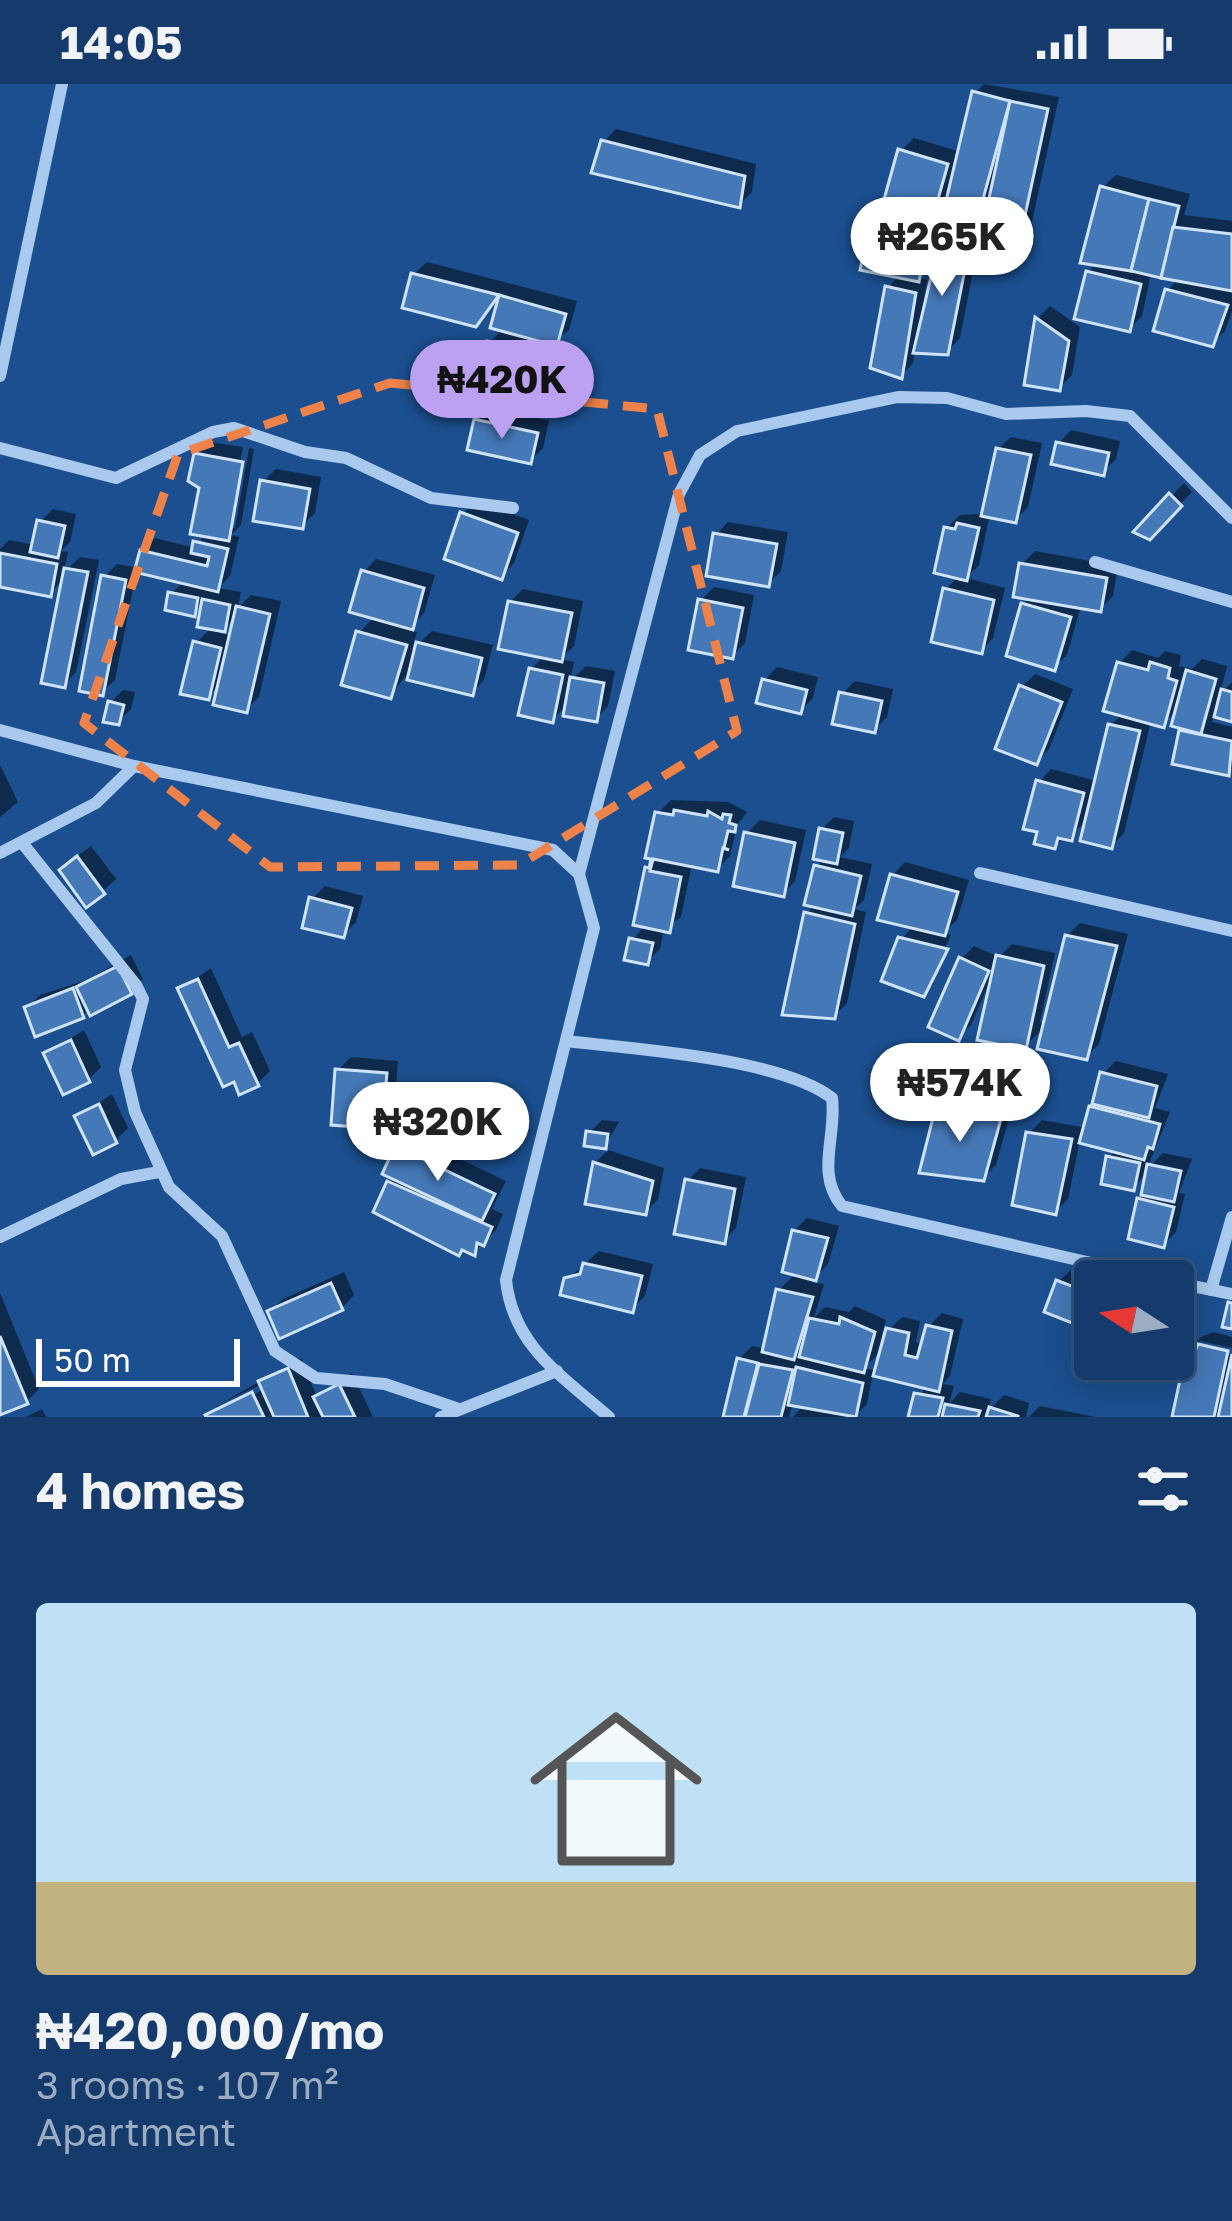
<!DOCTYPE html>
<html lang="en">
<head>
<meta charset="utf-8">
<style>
	:root { --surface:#143b6b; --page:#1d4271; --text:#f1f3f6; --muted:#9dadc1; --line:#33557e; --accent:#bca0f2 }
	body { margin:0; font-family:"Golos Text",sans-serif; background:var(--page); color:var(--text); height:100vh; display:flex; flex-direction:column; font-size:45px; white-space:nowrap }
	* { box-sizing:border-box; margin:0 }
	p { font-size:39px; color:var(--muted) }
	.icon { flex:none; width:66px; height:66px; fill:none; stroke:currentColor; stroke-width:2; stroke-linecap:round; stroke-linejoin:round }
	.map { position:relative; height:1333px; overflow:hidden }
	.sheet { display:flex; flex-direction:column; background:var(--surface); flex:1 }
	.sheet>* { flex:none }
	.needle { width:78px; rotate:282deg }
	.controls { position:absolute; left:1074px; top:1176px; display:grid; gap:24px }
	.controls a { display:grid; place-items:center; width:120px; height:120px; border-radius:12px; background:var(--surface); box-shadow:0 6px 30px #0003,0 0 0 3px var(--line); font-size:60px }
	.scale { position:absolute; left:36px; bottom:30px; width:204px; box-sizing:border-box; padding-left:12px; border:6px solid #fff; border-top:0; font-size:33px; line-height:42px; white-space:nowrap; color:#fff; -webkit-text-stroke:9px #1b4f8f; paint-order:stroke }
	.price { position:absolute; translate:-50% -102px; padding:0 27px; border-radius:42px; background:#fff; color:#222; font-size:39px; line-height:78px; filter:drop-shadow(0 3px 6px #0008) }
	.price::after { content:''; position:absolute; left:50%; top:72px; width:36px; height:27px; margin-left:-18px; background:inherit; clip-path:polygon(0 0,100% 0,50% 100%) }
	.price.current { background:var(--accent); color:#111 }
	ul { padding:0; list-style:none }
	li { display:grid; align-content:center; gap:24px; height:636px; padding:0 36px }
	li span { display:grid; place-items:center; height:372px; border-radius:12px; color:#555 }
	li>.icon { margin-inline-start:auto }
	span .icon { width:216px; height:216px; fill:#fffc; stroke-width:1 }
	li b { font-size:51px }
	h2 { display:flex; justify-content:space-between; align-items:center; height:144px; padding:0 36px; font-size:51px }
	.status { display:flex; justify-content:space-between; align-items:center; height:84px; padding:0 60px; background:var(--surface); direction:ltr }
	.status svg { height:33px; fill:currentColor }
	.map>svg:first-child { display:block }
	.shadow { fill:#0007; fill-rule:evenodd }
	.building { fill:#4478b7; stroke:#cfe3fa; stroke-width:3 }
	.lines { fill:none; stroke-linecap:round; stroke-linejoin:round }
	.street { stroke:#a9c9ee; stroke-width:12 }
	.marked { fill:none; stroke:#ee8249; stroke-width:9; stroke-dasharray:24 15; stroke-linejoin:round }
</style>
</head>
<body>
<div class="status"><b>14:05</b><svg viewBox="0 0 49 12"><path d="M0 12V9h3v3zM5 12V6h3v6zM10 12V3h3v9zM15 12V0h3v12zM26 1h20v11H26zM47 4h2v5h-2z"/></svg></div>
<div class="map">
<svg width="1232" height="1333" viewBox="0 0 1232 1333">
	<rect width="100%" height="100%" fill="#1b4f8f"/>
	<!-- shadow -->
	<g class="shadow">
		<path d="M984 0 1059 13 1030 147 1017 160 980 152 960 254 947 267 915 266 913 279 901 292 888 203 900 191 872 138 885 125 927 134 901 67 914 54 961 68 975 9ZM950 113 944 137 928 134ZM989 129 985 148 972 146ZM939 139 957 142 943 156 929 216 924 215 927 196 918 194 931 182Z"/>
		<path d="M616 45 756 80 752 108 739 121 604 58Z"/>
		<path d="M1116 91 1190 110 1184 131 1232 137V227L1225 247 1212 260 1168 206 1179 194 1151 189 1142 232 1129 245 1088 188 1097 179 1103 103Z"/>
		<path d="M427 178 577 217 569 246 553 258 547 284 534 297 490 258 504 244 494 241 503 208 476 240 414 190Z"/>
		<path d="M1050 222 1080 243 1072 291 1059 304 1027 298 1038 234Z"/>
		<path d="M490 324 549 337 543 364 530 377 477 337Z"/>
		<path d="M1071 346 1120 357 1116 375 1103 388 1059 359Z"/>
		<path d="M1011 353 1042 359 1028 423 1015 436 990 430 979 481 966 494 1005 504 993 554 981 567 946 505 959 492 947 444 960 431 984 430 998 365Z"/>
		<path d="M209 358 243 363 228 444H235L249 364 254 365 241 441 231 451 239 453 230 492 218 504 241 508 238 524 251 511 281 517 259 613 246 625 221 599 208 613 196 559 212 543 204 518 194 529 171 510 184 497 137 485 115 596 102 608 104 493 117 480 138 484 142 467 155 454 195 464 205 450 196 370ZM236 532 232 552 220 549Z"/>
		<path d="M276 385 321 393 315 429 302 442 263 398Z"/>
		<path d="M1184 399 1192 408 1149 452 1138 447Z"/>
		<path d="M476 417 529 436 514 479 502 492 463 430Z"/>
		<path d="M53 425 76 430 70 458 61 467 68 468 64 488 80 473 99 476 76 588 64 601 65 494 50 509 0 499V465L9 456 35 461 40 438Z"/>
		<path d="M728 438 788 448 781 487 768 500 716 451Z"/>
		<path d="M1035 467 1118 482 1113 512 1100 525 1081 522 1067 571 1054 583 1023 520 1030 513 1022 480Z"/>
		<path d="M376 475 435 491 424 529 408 546 417 548 412 566 432 547 493 561 484 596 472 609 405 593 390 612 359 549 375 532 364 488Z"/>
		<path d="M714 503 754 511 745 559 732 572 701 516Z"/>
		<path d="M523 505 583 517 574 562 560 575 574 578 570 597 586 582 615 587 608 622 596 635 569 619 552 636 531 585 545 571 510 518Z"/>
		<path d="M1132 566 1158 574 1165 567 1181 571 1179 582 1192 585 1202 575 1227 582 1220 610 1232 598V635L1214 630 1212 638 1232 643V685L1175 677 1183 642 1179 624 1163 640 1151 637 1124 749 1111 762 1088 737 1054 762 1039 698 1051 685 1097 697 1111 641 1123 629 1120 579Z"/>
		<path d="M777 583 818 593 813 614 800 627 765 596Z"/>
		<path d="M1035 590 1073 605 1049 665 1036 678 1022 603Z"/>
		<path d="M855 597 893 605 887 633 874 646 842 610Z"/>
		<path d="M123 606 135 608 131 625 118 638 110 619Z"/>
		<path d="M0 681 18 718 0 733Z"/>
		<path d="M671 716 728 718 747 728 737 741 730 772 717 785 692 780 681 833 664 845 660 865 647 878 632 856 646 841 647 785 659 774 658 729Z"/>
		<path d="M834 733 854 737 849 764 840 773 872 780 864 816 854 825 866 828 847 919 834 932 807 829 816 820V783L825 774 821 746Z"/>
		<path d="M760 736 806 746 795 797 783 810 747 749Z"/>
		<path d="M91 762 116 795 103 807 75 774Z"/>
		<path d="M905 778 969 796 957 836 943 849 951 851 928 899H934L924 910 901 855 914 842 893 791Z"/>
		<path d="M325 802 363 812 356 838 343 851 312 815Z"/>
		<path d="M1080 839 1128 850 1099 960 1086 973 1045 943 1025 962 991 894 971 941 958 953 961 875 974 862 999 873 1012 860 1055 869 1040 938 1046 940 1067 852Z"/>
		<path d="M131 871 143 895 130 908 82 931 27 924 40 911 87 896Z"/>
		<path d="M211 884 242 953 252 948 270 987 257 1000 181 905Z"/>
		<path d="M84 946 101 983 88 996 47 970Z"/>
		<path d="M351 973 398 977 394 1029 381 1042 338 986Z"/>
		<path d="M1116 977 1168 990 1155 1024 1170 1028 1147 1085 1163 1069 1192 1075 1179 1109 1185 1110 1176 1148 1163 1161 1140 1115 1149 1087 1133 1103 1109 1073 1117 1066 1080 1056 1068 1115 1055 1128 1029 1049 1042 1036 1087 1044 1103 990Z"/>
		<path d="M112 1010 128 1044 115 1057 78 1033Z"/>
		<path d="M951 1011 1012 1023 996 1081 983 1094 938 1023Z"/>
		<path d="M602 1036 619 1038 605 1062 589 1049Z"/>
		<path d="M410 1051 506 1097 492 1125 503 1130 496 1146 474 1168 390 1098 395 1093 398 1063Z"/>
		<path d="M608 1066 664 1084 658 1115 646 1128 595 1079Z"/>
		<path d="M700 1084 746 1093 736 1144 724 1157 688 1096Z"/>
		<path d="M807 1134 839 1142 828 1180 811 1198 824 1200 814 1234 825 1223 849 1228 855 1222 886 1236 881 1253 902 1233 920 1237 916 1258 924 1260 929 1242 942 1229 963 1235 950 1292 943 1300 954 1302 949 1320 960 1308 991 1315 987 1328 1004 1311 1029 1319 1026 1333H911L925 1302 873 1289 867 1320 854 1333H793L804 1321 793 1319 789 1333H725L739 1275 752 1262 766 1265 779 1206 796 1189 794 1147ZM884 1264 878 1287 864 1284Z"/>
		<path d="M599 1167 653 1180 645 1212 632 1225 567 1196Z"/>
		<path d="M1072 1185 1103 1197H1095V1245L1059 1197Z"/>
		<path d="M344 1188 354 1211 342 1224 270 1228 283 1215Z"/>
		<path d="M0 1209 39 1305 26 1318 0 1328Z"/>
		<path d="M1214 1248 1232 1253V1264L1200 1257 1195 1262 1232 1271V1333H1175L1190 1264 1203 1252Z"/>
		<path d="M301 1274 317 1313 352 1289 373 1333H209L219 1321V1327L267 1304 264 1299 220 1320Z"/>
		<path d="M1040 1322 1096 1333H1029Z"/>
		<path d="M42 1325 46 1333H26Z"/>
	</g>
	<!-- building -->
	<g class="building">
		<path d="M972 7 1010 17 974 148 940 142Z"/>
		<path d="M1010 17 1048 25 1018 164 980 156Z"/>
		<path d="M601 56 745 92 740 124 591 89Z"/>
		<path d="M898 65 948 80 933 133 883 119Z"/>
		<path d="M1100 102 1149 115 1131 187 1080 179Z"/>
		<path d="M1149 115 1179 122 1161 194 1131 187Z"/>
		<path d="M870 137 929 148 919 198 860 186Z"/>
		<path d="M1173 143 1232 150V207L1161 194Z"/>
		<path d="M940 155 970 160 948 271 913 269Z"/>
		<path d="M1086 187 1141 200 1130 248 1074 235Z"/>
		<path d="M411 189 499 211 476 243 402 224Z"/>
		<path d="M885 202 916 209 902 295 870 284Z"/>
		<path d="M1165 205 1228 221 1213 263 1153 247Z"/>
		<path d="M499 211 566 230 557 262 490 244Z"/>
		<path d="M1035 233 1069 257 1060 307 1024 301Z"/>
		<path d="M487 257 542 271 535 300 490 288 492 278 482 276Z"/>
		<path d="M474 335 538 349 531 380 467 366Z"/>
		<path d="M1056 358 1109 369 1104 392 1051 380Z"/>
		<path d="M996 364 1031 371 1016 439 981 432Z"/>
		<path d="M194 369 243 378 229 457 190 450 199 404 188 397Z"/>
		<path d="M260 396 310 405 303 445 253 437Z"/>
		<path d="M1169 409 1182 422 1150 456 1133 448Z"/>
		<path d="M460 428 518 449 502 496 444 475Z"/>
		<path d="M37 436 65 442 58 474 30 468Z"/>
		<path d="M957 439 979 444 967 497 934 489 944 443 955 445Z"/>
		<path d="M713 449 777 460 769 503 706 492Z"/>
		<path d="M193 457 228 465 218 508 134 488 140 466 207 482 209 473 191 469Z"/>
		<path d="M0 469 57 480 51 513 0 503Z"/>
		<path d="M1019 479 1107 494 1101 528 1013 513Z"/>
		<path d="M64 484 88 488 65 604 41 599Z"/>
		<path d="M361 486 424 504 413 546 349 528Z"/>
		<path d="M101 491 126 496 103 612 79 607Z"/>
		<path d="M943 504 994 516 982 570 931 558Z"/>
		<path d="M168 508 198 514 195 533 165 526Z"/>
		<path d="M202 515 230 521 225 548 197 543Z"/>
		<path d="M698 515 743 524 733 575 688 566Z"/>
		<path d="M508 517 572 529 562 578 498 565Z"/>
		<path d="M1021 519 1071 533 1055 587 1006 572Z"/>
		<path d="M236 522 270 530 247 629 213 621Z"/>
		<path d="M356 547 407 561 391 615 341 601Z"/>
		<path d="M193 557 221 564 209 616 180 610Z"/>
		<path d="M416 558 482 574 473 612 407 596Z"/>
		<path d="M1117 578 1148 586 1150 578 1170 584 1168 594 1177 597 1164 644 1103 627Z"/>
		<path d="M529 584 563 591 553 639 518 631Z"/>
		<path d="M1186 586 1216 595 1201 650 1171 642Z"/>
		<path d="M570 593 604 599 597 638 563 632Z"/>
		<path d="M762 595 807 606 801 630 756 619Z"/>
		<path d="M1019 601 1062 618 1037 681 995 665Z"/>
		<path d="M1221 605 1232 608V638L1214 633Z"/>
		<path d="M839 608 882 617 875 649 832 640Z"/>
		<path d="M108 617 124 621 119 641 103 638Z"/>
		<path d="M1108 640 1140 647 1112 765 1080 757Z"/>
		<path d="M1179 646 1232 657 1229 692 1172 680Z"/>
		<path d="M1036 696 1084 709 1072 757 1058 754 1055 765 1034 760 1037 748 1023 745Z"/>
		<path d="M674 726 707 732 708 727 722 735 723 730 731 731 729 739 736 741 735 748 728 747 724 764 729 766 723 764 718 788 653 775 650 787 681 793 670 849 633 841 645 783 649 784 651 775 645 774 655 728 673 731Z"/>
		<path d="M819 744 843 749 837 780 813 775Z"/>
		<path d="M744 748 795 759 784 813 733 802Z"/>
		<path d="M77 772 105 810 86 824 59 786Z"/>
		<path d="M814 781 861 792 852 832 804 821Z"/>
		<path d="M890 790 958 808 945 852 877 836Z"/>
		<path d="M309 813 352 824 344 854 302 844Z"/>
		<path d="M804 828 855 840 835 935 782 931Z"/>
		<path d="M1065 851 1117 862 1087 976 1037 965Z"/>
		<path d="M898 853 948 865 924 913 881 897Z"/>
		<path d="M629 854 653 859 648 881 624 876Z"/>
		<path d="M996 871 1044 882 1026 966 977 956Z"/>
		<path d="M959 873 989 887 959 957 928 943Z"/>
		<path d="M118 882 132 910 90 932 76 903Z"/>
		<path d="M198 895 229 963 239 959 259 1002 239 1011 234 998 223 1003 177 904Z"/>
		<path d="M73 904 84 934 35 953 24 923Z"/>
		<path d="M71 956 90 998 63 1011 43 969Z"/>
		<path d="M335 985 387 989 382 1045 331 1041Z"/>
		<path d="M1100 988 1157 1002 1149 1034 1092 1020Z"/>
		<path d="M99 1020 117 1059 93 1071 74 1032Z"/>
		<path d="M936 1022 1001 1035 984 1097 919 1089Z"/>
		<path d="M1089 1022 1160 1040 1153 1065 1148 1063 1144 1076 1079 1059Z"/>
		<path d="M586 1047 608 1050 606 1065 584 1062Z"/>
		<path d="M1026 1048 1072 1055 1056 1131 1012 1121Z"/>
		<path d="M395 1062 495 1110 482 1137 382 1090Z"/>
		<path d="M1106 1072 1140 1079 1134 1107 1101 1100Z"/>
		<path d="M593 1078 653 1097 646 1131 585 1120Z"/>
		<path d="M1147 1080 1181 1087 1174 1118 1141 1111Z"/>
		<path d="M685 1095 735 1105 725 1160 674 1150Z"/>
		<path d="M387 1097 492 1143 484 1162 477 1159 475 1172 462 1166 459 1172 373 1128Z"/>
		<path d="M1137 1114 1174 1123 1164 1164 1128 1155Z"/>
		<path d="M792 1146 828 1154 816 1197 782 1188Z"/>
		<path d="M583 1179 642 1192 633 1229 560 1211 564 1194 580 1190Z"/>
		<path d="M1056 1196 1095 1211V1248L1044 1228Z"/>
		<path d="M331 1199 343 1226 279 1255 267 1227Z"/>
		<path d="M776 1205 813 1213 794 1276 762 1268Z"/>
		<path d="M1228 1218 1232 1219V1245L1222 1243Z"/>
		<path d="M840 1233 875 1248 864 1289 799 1273 809 1234 839 1240Z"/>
		<path d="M926 1241 952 1247 939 1308 873 1292 886 1244 909 1249 905 1271 917 1274Z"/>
		<path d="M0 1252 28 1320 0 1331Z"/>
		<path d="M1198 1260 1228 1267 1214 1333H1172L1187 1263 1196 1265Z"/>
		<path d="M1232 1270V1333H1218Z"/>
		<path d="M737 1274 758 1279 744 1333H723Z"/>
		<path d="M759 1280 793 1286 781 1333H745Z"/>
		<path d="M796 1283 863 1299 856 1333 788 1321Z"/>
		<path d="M288 1284 308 1333H274L258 1297Z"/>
		<path d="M339 1300 355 1333H323L313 1313Z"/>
		<path d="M252 1308 264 1333H206L205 1331Z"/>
		<path d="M914 1309 943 1314 938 1333H908Z"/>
		<path d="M945 1320 980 1327 978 1333H942Z"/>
		<path d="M989 1323 1018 1332V1333H986Z"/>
	</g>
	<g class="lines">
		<!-- street -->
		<g class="street">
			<path d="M0 292 62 0"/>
			<path d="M0 364 116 394 213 348 234 344 305 368 346 374 431 414 513 424"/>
			<path d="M1095 478 1232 518"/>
			<path d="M0 646 134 682 553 766 579 790 594 844 506 1196C513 1262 561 1291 609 1333"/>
			<path d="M23 760 136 901 143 915 125 986 135 1028 169 1103 222 1152 275 1267 316 1294 385 1300 456 1324"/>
			<path d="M0 769 96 719 134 682"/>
			<path d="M980 789 1232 847"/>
			<path d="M579 790 679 410 700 371 737 347 898 313 947 314 1006 330 1086 327 1130 332 1232 434"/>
			<path d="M566 957C634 965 780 974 832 1014 837 1053 815 1089 842 1122L1170 1197"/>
			<path d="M0 1153 121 1095 159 1088"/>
			<path d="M1173 1198 1232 1210"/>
			<path d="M1211 1206 1232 1133"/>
			<path d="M441 1333 557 1287"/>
		</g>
	</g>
	<!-- marked area -->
	<path class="marked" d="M390 299 657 325 737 647 519 781 270 783 84 639 178 370Z"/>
</svg>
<div class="controls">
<a><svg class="needle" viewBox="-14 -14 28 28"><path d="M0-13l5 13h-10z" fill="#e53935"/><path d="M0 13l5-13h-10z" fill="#9dadc1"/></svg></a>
</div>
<div class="scale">50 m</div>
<b class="price" style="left:942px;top:215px">₦265K</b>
<b class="price current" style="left:502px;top:358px">₦420K</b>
<b class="price" style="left:960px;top:1061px">₦574K</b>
<b class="price" style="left:438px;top:1100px">₦320K</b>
</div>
<section class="sheet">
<h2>4 homes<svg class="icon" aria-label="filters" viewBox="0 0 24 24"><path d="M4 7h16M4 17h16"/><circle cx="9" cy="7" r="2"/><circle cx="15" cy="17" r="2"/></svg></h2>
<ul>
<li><span style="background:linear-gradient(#bfe0f5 75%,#c2b280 0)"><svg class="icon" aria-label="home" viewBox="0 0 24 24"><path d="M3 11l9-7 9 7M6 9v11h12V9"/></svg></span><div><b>₦420,000/mo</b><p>3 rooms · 107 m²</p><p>Apartment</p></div></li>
</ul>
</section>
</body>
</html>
